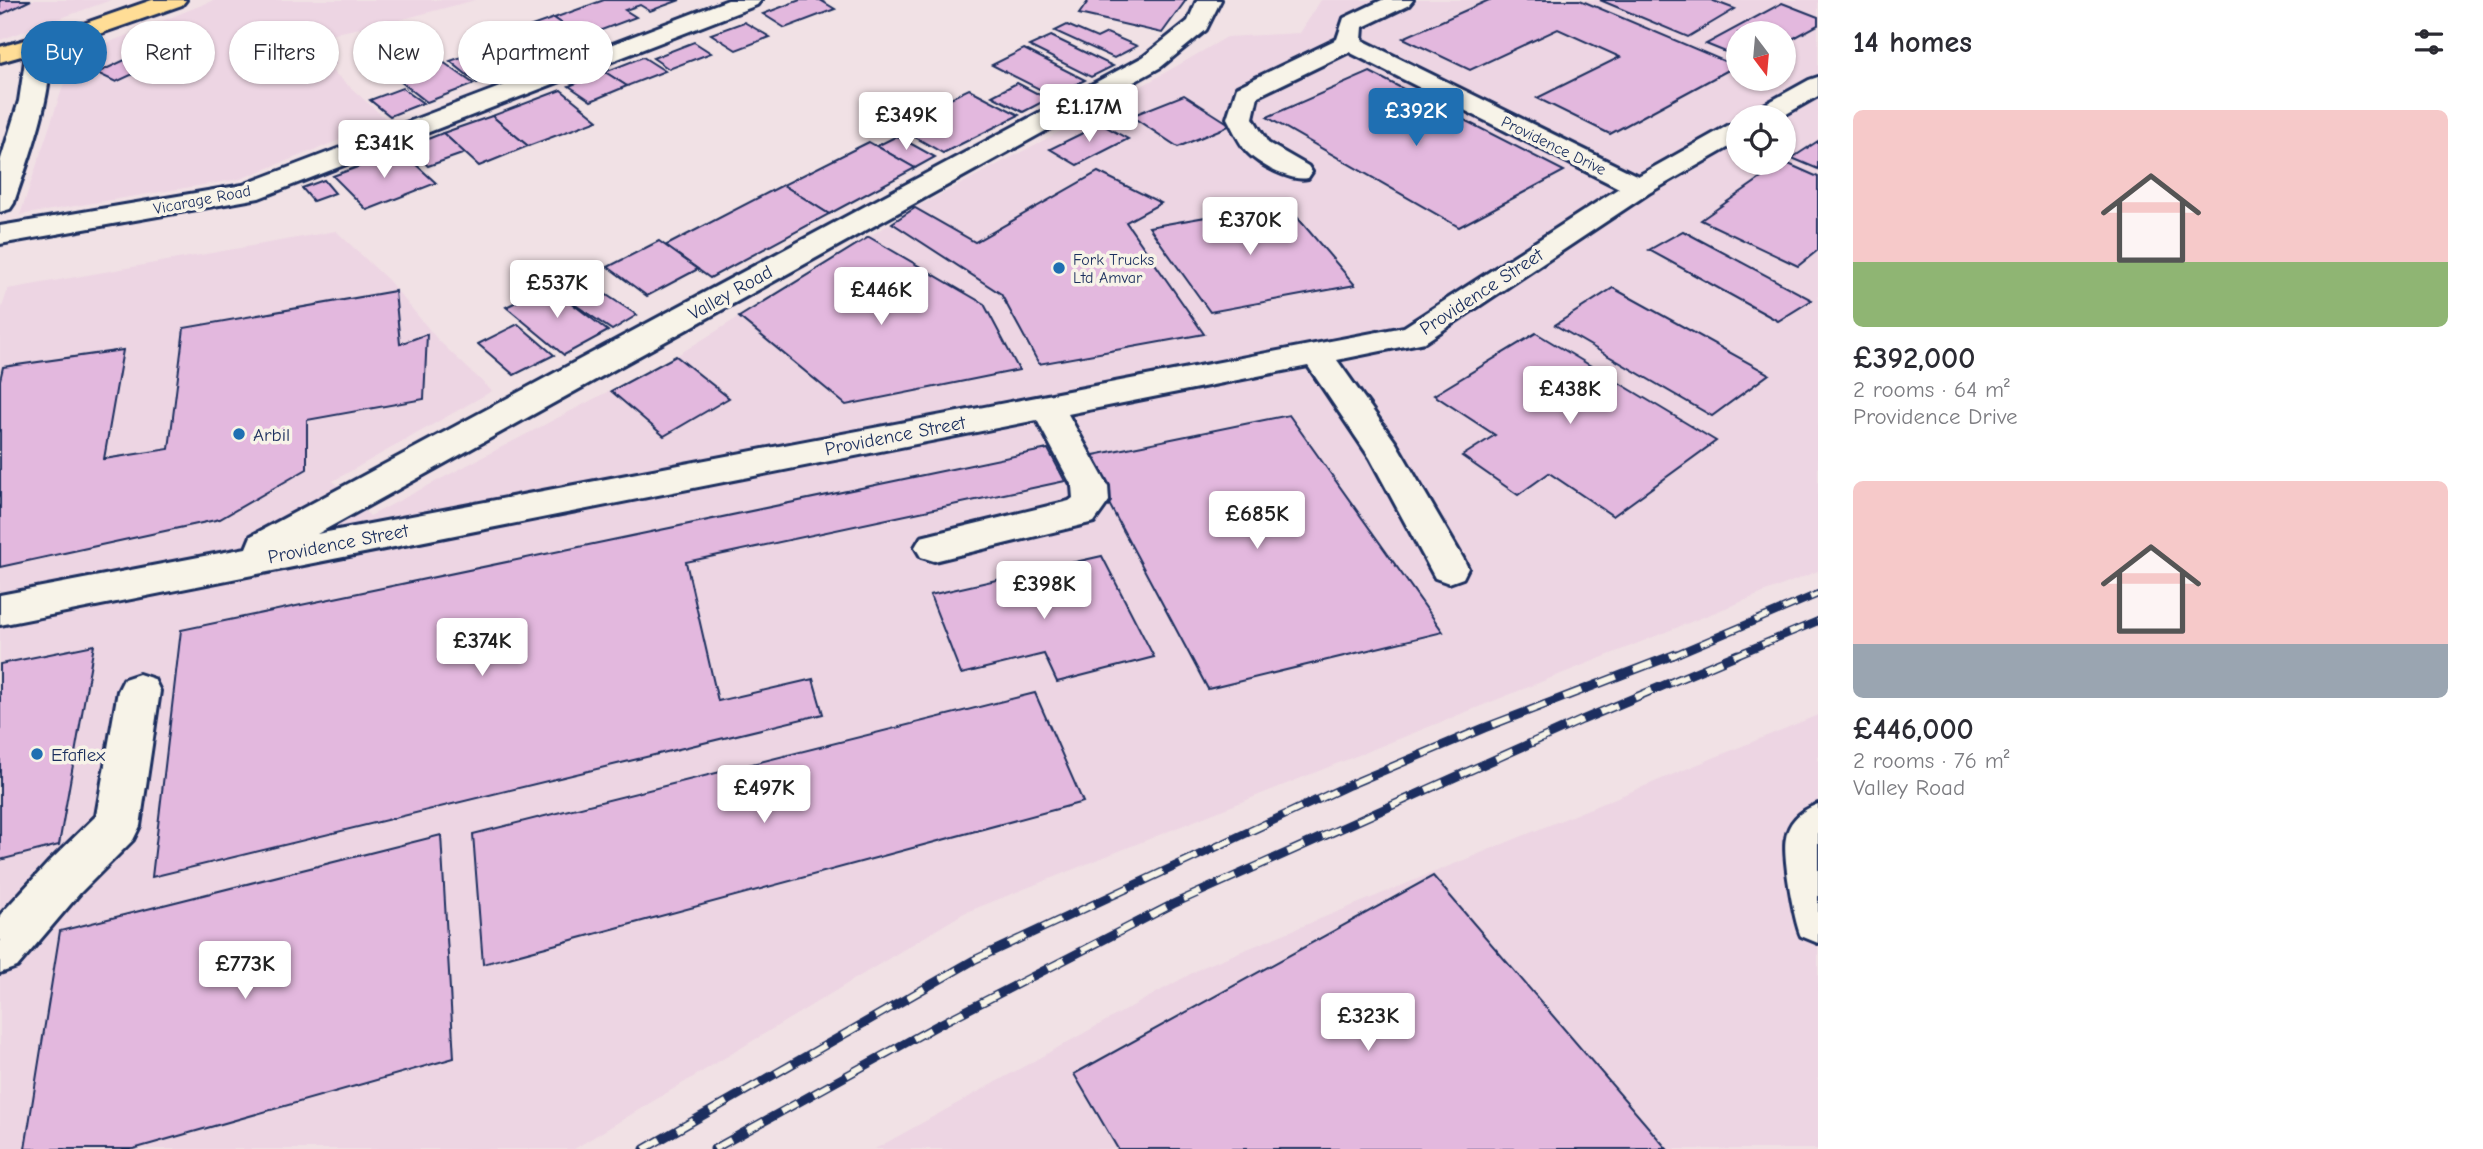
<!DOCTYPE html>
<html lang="en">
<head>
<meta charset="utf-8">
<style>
	:root { --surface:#fff; --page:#f2f2f3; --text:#2b2b33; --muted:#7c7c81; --accent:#1f6fb2 }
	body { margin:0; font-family:"Comic Neue",sans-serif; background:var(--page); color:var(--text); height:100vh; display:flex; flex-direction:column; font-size:26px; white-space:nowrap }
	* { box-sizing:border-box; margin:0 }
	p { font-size:23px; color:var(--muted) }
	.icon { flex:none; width:38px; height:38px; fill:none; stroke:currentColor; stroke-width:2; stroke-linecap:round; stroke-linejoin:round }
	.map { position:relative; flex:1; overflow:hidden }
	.drawer { display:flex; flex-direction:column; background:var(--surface); width:665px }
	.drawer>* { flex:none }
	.banner { position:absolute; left:21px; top:21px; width:665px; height:63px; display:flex; gap:14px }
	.needle { width:46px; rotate:164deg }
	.fabs { position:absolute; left:1726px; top:21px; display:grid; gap:14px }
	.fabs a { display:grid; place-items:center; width:70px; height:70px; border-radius:50%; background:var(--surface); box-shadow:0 2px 5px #0004; font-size:35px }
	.price { position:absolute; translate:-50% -60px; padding:0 16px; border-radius:7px; background:#fff; color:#222; font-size:23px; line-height:46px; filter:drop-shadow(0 2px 4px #0008) }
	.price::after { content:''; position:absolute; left:50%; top:42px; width:21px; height:16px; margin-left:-10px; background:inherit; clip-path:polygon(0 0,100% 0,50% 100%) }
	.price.current { background:var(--accent); color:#fff }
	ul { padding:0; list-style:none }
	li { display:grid; align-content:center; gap:14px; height:371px; padding:0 35px }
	li span { display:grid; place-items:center; height:217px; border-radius:10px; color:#555 }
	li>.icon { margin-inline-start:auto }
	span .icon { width:126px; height:126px; fill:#fffc; stroke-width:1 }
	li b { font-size:30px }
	h2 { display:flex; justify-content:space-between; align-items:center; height:84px; padding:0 35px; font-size:30px }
	.tag { padding:0 24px; border-radius:32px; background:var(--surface); box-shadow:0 2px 5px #0004; font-size:24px; line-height:63px }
	.tag.current { background:var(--accent); color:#fff }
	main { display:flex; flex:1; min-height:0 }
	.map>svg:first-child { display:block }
	.built { fill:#edd5e3; fill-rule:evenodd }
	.building { fill:#e3b8de; stroke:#1b2f5e; stroke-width:2 }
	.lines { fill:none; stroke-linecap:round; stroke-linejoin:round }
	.minor-casing { stroke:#1b2f5e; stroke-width:6 }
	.highway-casing { stroke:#1b2f5e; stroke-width:6 }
	.minor { fill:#f7f3e8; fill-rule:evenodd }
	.highway { fill:#ffdd96; fill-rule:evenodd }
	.rail-far1-casing { stroke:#1b2f5e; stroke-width:8 }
	.rail-casing { stroke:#1b2f5e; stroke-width:9 }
	.rail-far1 { stroke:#f7f3e8; stroke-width:5; stroke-dasharray:15; stroke-linecap:butt }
	.rail { stroke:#f7f3e8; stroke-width:6; stroke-dasharray:19; stroke-linecap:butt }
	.poi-dot { fill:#1f6fb2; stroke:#f7f3e8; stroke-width:2.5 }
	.labels { text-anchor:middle; stroke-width:7; stroke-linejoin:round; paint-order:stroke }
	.far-street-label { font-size:16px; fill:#1b2f5e; stroke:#f7f3e8 }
	.far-poi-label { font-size:16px; fill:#1b2f5e; stroke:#f7f3e8; text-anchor:start }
	.street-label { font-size:19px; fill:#1b2f5e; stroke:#f7f3e8 }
	.poi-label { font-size:19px; fill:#1b2f5e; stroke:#f7f3e8; text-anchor:start }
</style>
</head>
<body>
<main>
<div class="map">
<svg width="1818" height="1149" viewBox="0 0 1818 1149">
	<rect width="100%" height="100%" fill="#f1e1e5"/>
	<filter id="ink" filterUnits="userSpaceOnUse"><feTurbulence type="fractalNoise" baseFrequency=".0143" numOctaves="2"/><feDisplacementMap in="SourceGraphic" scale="14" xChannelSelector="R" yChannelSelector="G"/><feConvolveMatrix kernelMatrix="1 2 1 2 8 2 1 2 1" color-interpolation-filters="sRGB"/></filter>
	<g filter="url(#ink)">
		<!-- built -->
		<g class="built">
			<path d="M0 0H111L0 40Z"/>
			<path d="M214 0H475L388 23 302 39 337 64 329 68 388 121 240 179 20 215 66 77 88 69 105 44Z"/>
			<path d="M1321 0H1818V571L964 913 574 1149H0V313L8 289 336 231 388 280 438 340 492 391 333 481 370 516 676 356 915 208 1097 112 1227 37 1300 33ZM1738 33H1783V79H1738ZM1738 117H1783V163H1738Z"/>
			<path d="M1818 715V1149H875L1203 967Z"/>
		</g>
		<!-- building -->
		<g class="building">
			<path d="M0 0H31L0 15Z"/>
			<path d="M604 0H680L650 11 640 5 625 10 636 17 591 34 577 25 568 28 554 18Z"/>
			<path d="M800 0H820L835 9 785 28 763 14Z"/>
			<path d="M1089 0H1186L1162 33 1079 14Z"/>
			<path d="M1489 0H1580L1736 66 1610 134 1537 98 1620 57 1558 29 1470 70 1403 38Z"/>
			<path d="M1600 0H1711L1735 9 1688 37Z"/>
			<path d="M1782 3 1818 17V25L1783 44V33H1738V57L1706 44Z"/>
			<path d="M554 18 592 44 513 74 476 46Z"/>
			<path d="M744 22 770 37 736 50 711 34Z"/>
			<path d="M1067 25 1097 38 1107 33 1137 46 1114 58 1055 31Z"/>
			<path d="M176 36 196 45 116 82 97 73Z"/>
			<path d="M1051 36 1113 66 1091 77 1029 46Z"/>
			<path d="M301 40 333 63 290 79 259 55Z"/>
			<path d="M694 42 711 53 669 69 653 58Z"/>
			<path d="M1024 49 1085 80 1053 96 992 65Z"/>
			<path d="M476 52 503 73 477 83 450 61Z"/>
			<path d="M436 57 474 84 427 102 391 74Z"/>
			<path d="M643 57 665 71 627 86 605 72Z"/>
			<path d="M605 72 627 86 591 101 569 86Z"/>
			<path d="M1370 72 1564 171 1459 227 1267 117Z"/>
			<path d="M1017 83 1048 99 1023 112 992 96Z"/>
			<path d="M402 88 423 103 390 116 370 100Z"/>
			<path d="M969 89 1019 115 943 153 894 125Z"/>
			<path d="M561 90 598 120 528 146 492 116Z"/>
			<path d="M1184 95 1231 125 1178 147 1131 116Z"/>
			<path d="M492 116 528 146 479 166 443 133Z"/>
			<path d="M1101 124 1128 139 1077 165 1050 149Z"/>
			<path d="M443 133 465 153 428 166 407 147Z"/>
			<path d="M897 136 935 157 915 168 877 146Z"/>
			<path d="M1818 141V169L1792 158Z"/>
			<path d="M869 142 915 168 829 214 783 185Z"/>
			<path d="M401 151 436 183 367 210 333 176Z"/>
			<path d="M1784 162 1818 177V250L1798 266 1701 220Z"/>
			<path d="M1098 172 1161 203 1126 222 1204 334 1039 364 1001 294 892 223 915 208 975 242Z"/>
			<path d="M324 180 335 193 313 201 302 188Z"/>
			<path d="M783 185 829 214 710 278 665 246Z"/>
			<path d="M1285 203 1355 285 1210 312 1149 227Z"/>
			<path d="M1683 231 1812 300 1778 321 1649 250Z"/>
			<path d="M869 237 984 304 1019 370 846 405 739 317Z"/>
			<path d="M659 241 698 269 647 296 608 267Z"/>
			<path d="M549 286 608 331 564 355 506 307Z"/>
			<path d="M1613 288 1769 374 1712 416 1555 325Z"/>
			<path d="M599 290 637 315 612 330 574 304Z"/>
			<path d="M395 291 400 344 427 334 424 399 307 420V469L220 519 0 567V380L3 367 123 350 104 459 169 449 184 328Z"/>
			<path d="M518 324 554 355 514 375 478 344Z"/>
			<path d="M1536 333 1716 441 1613 516 1549 473 1518 495 1462 456 1495 435 1434 395Z"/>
			<path d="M676 356 729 398 664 436 611 391Z"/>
			<path d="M1289 415 1443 632 1208 689 1084 457Z"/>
			<path d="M1048 449 1065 481 686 562 718 701 813 679 823 714 152 877 181 630Z"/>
			<path d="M1102 556 1154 657 1057 682 1044 654 961 674 930 595Z"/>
			<path d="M94 645 59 845 0 860V664Z"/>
			<path d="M1035 693 1083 802 483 964 473 834Z"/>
			<path d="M441 835 454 1058 133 1149H25L60 931Z"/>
			<path d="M1433 876 1667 1149H1118L1074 1074Z"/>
		</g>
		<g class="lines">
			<!-- minor casing -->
			<g class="minor-casing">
				<g id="minor">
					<path d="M728 0H761L757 5 259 198 0 244V226L243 185Z"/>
					<path d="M1197 0H1221L1206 30 1161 67 317 534 1404 327 1619 188 1349 52 1258 96 1253 118 1268 143 1308 166 1312 172 1308 178C1291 182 1259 165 1247 152 1239 143 1233 129 1227 118L1237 87 1337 39 1344 18 1382 0H1413L1409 5 1363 27 1362 40 1638 176 1729 125 1738 123V142L1649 193 1425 342 1337 360 1396 443 1463 558 1468 568 1463 578 1449 583 1435 578 1370 458 1308 366 1068 414 1108 486 1109 501 1094 522 934 561 921 557 915 547 921 537 1069 501 1073 498 1072 486 1037 420 0 625V595L246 548 251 536 1143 57 1188 21Z"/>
					<path d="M35 38 44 40C64 70 25 169 14 203L10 209 0 212V162L19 101 25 61 23 45 26 40Z"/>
					<path d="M1818 77V96L1781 117H1749L1753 111 1809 80Z"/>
					<path d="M139 674 154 679 160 691 140 826 133 840 80 893 17 967 0 973V915L48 863 96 816 118 691 124 679Z"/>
					<path d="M1818 804V943L1801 936C1794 921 1782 853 1786 838 1789 820 1802 810 1818 804Z"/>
				</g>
			</g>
			<!-- highway casing -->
			<g class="highway-casing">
				<path id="highway" d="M152 0H186L182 5 99 34 0 62V47L83 24Z"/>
			</g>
			<!-- minor -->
			<use href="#minor" class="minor"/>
			<!-- highway -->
			<use href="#highway" class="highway"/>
			<!-- rail-far1 casing -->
			<g class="rail-far1-casing">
				<g id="rail-far1">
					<path d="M1672 656 1818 594"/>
					<path d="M1734 656 1818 621"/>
				</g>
			</g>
			<!-- rail casing -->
			<g class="rail-casing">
				<g id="rail">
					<path d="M644 1149 974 960 1349 785 1484 728 1676 654"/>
					<path d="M714 1149 938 1025 1173 904 1582 720 1738 654"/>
				</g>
			</g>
			<!-- rail-far1 -->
			<use href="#rail-far1" class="rail-far1"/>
			<!-- rail -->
			<use href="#rail" class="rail"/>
		</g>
	</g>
	<!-- markers -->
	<g class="poi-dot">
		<circle cx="1059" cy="268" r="7"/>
		<circle cx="239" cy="434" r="7"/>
		<circle cx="37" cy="754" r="7"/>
	</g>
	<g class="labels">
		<!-- far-street labels -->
		<g class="far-street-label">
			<text transform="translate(1554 145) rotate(26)" y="6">Providence Drive</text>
			<text transform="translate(202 199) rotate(-11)" y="6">Vicarage Road</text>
		</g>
		<!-- far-poi labels -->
		<g class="far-poi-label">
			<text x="1073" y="265">Fork Trucks<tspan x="1073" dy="18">Ltd Amvar</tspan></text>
		</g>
		<!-- street labels -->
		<g class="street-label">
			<text transform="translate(1481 291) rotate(-33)" y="7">Providence Street</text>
			<text transform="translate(730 292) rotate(-29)" y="7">Valley Road</text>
			<text transform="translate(895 435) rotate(-11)" y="7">Providence Street</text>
			<text transform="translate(338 543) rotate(-11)" y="7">Providence Street</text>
		</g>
		<!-- poi labels -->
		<g class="poi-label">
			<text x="253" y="441">Arbil</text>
			<text x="51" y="761">Efaflex</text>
		</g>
	</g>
</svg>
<div class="fabs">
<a><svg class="needle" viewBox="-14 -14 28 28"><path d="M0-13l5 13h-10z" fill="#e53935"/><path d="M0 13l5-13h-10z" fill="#7c7c81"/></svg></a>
<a><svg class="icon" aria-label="locate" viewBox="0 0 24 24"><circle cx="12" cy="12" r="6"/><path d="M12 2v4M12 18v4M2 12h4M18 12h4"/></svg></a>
</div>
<b class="price" style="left:1089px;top:144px">£1.17M</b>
<b class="price current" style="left:1416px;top:148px">£392K</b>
<b class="price" style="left:906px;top:152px">£349K</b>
<b class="price" style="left:384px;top:180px">£341K</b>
<b class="price" style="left:1250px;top:257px">£370K</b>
<b class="price" style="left:557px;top:320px">£537K</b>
<b class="price" style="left:881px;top:327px">£446K</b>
<b class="price" style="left:1570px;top:426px">£438K</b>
<b class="price" style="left:1257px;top:551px">£685K</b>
<b class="price" style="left:1044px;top:621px">£398K</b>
<b class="price" style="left:482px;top:678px">£374K</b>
<b class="price" style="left:764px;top:825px">£497K</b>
<b class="price" style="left:245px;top:1001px">£773K</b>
<b class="price" style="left:1368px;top:1053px">£323K</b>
<div class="banner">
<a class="tag current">Buy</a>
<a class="tag">Rent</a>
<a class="tag">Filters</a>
<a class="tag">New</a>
<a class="tag">Apartment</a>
</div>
</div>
<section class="drawer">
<h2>14 homes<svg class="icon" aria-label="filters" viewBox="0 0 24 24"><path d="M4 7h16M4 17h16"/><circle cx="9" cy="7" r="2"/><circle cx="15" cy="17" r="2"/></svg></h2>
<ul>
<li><span style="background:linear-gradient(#f6c9c9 70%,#8fb573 0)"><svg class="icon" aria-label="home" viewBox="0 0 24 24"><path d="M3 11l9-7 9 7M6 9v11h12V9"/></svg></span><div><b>£392,000</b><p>2 rooms · 64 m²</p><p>Providence Drive</p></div></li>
<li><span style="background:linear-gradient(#f6c9c9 75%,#9aa5b1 0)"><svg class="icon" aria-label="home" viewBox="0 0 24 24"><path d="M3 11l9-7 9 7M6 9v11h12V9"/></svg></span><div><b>£446,000</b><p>2 rooms · 76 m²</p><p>Valley Road</p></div></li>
</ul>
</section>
</main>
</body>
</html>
